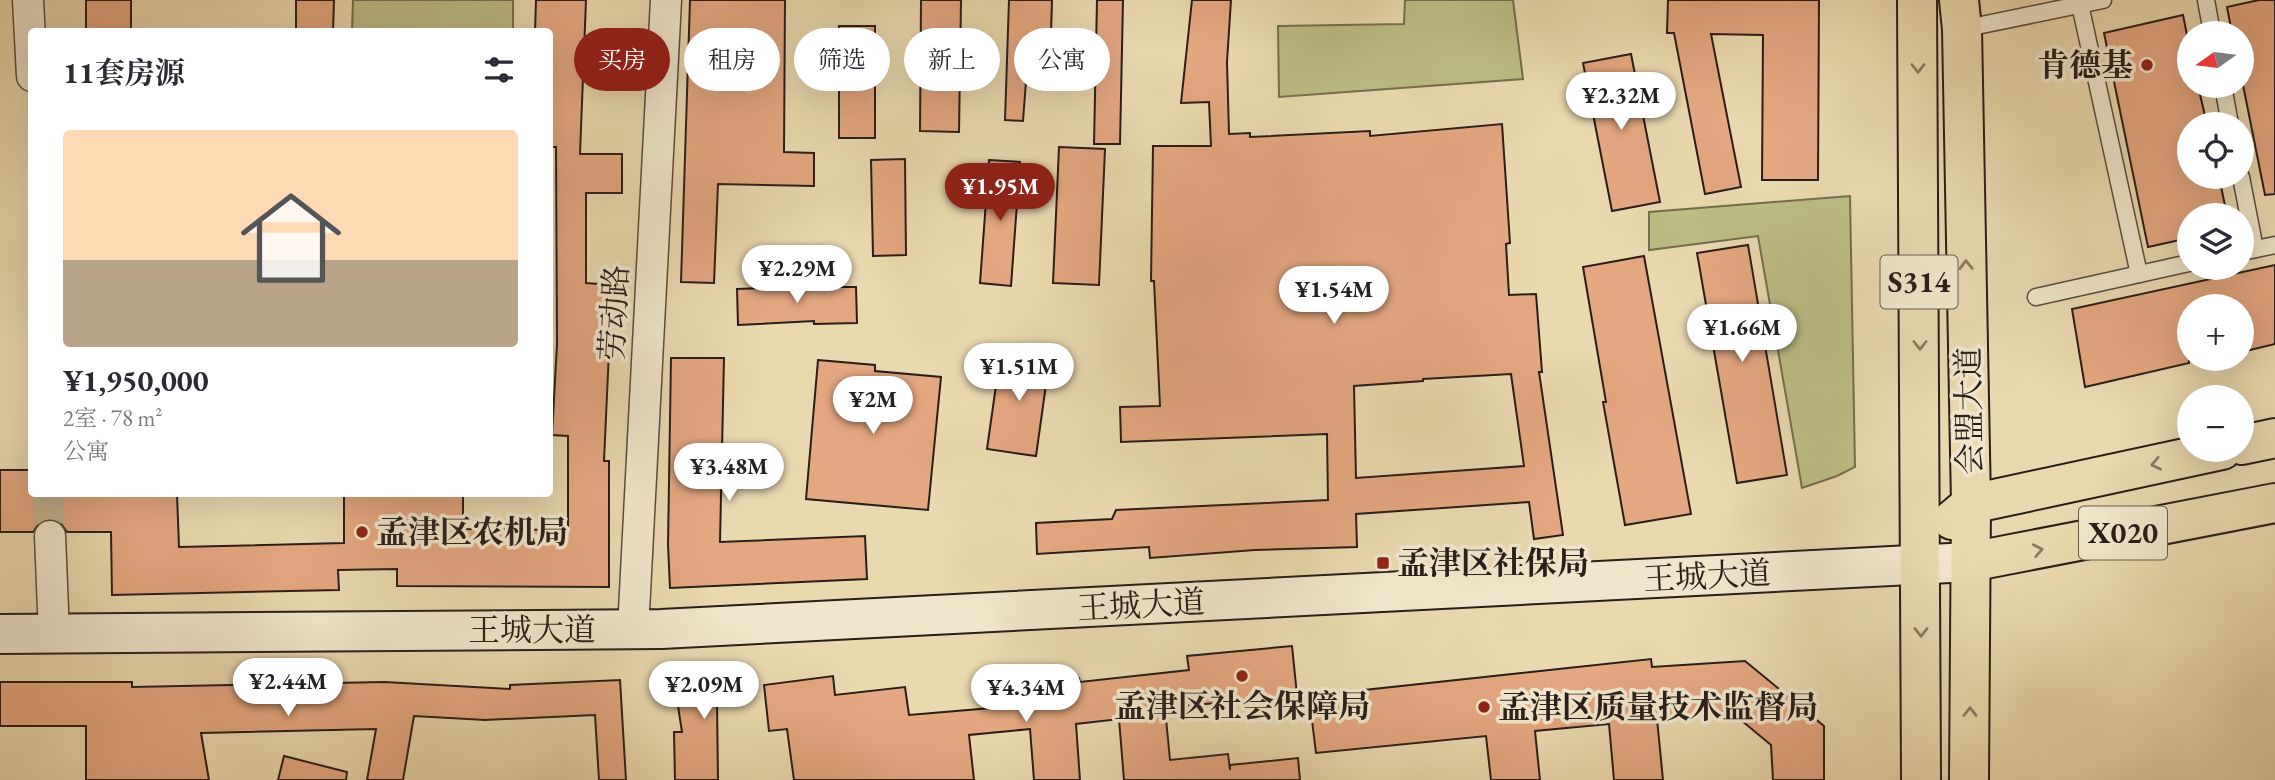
<!DOCTYPE html>
<html lang="zh">
<head>
<meta charset="utf-8">
<style>
	:root { --surface:#fff; --page:#f7f7f7; --text:#2b2b33; --muted:#7c7c81; --accent:#8f2418 }
	body { margin:0; font-family:"EB Garamond","Noto Serif SC",serif; background:var(--page); color:var(--text); height:100vh; display:flex; flex-direction:column; font-size:26px; white-space:nowrap }
	* { box-sizing:border-box; margin:0 }
	p { font-size:23px; color:var(--muted) }
	.icon { flex:none; width:38px; height:38px; fill:none; stroke:currentColor; stroke-width:2; stroke-linecap:round; stroke-linejoin:round }
	.map { position:relative; flex:1; overflow:hidden }
	.drawer { position:absolute; left:28px; top:28px; width:525px; height:469px; display:flex; flex-direction:column; background:var(--surface); border-radius:7px; box-shadow:0 7px 28px #0002 }
	.drawer>* { flex:none }
	.hud { position:absolute; left:574px; top:28px; width:665px; height:63px; display:flex; gap:14px }
	.needle { width:46px; rotate:256deg }
	.controls { position:absolute; left:2177px; top:21px; display:grid; gap:14px }
	.controls a { display:grid; place-items:center; width:77px; height:77px; border-radius:50%; background:var(--surface); box-shadow:0 7px 28px #0002; font-size:35px }
	.price { position:absolute; translate:-50% -60px; padding:0 16px; border-radius:24px; background:#fff; color:#222; font-size:23px; line-height:46px; filter:drop-shadow(0 2px 4px #0008) }
	.price::after { content:''; position:absolute; left:50%; top:42px; width:21px; height:16px; margin-left:-10px; background:inherit; clip-path:polygon(0 0,100% 0,50% 100%) }
	.price.current { background:var(--accent); color:#fff }
	ul { padding:0; list-style:none }
	li { display:grid; align-content:center; gap:14px; height:371px; padding:0 35px }
	li span { display:grid; place-items:center; height:217px; border-radius:7px; color:#555 }
	li>.icon { margin-inline-start:auto }
	span .icon { width:126px; height:126px; fill:#fffc; stroke-width:1 }
	li b { font-size:30px }
	h2 { display:flex; justify-content:space-between; align-items:center; height:84px; padding:0 35px; font-size:30px }
	.chip { padding:0 24px; border-radius:32px; background:var(--surface); box-shadow:0 7px 28px #0002; font-size:24px; line-height:63px }
	.chip.current { background:var(--accent); color:#fff }
	.map>svg:first-child { display:block }
	.green { fill:#bdbd86; stroke:#746e50; stroke-width:2 }
	.building { fill:#e3a781; stroke:#2a1e19; stroke-width:2; fill-rule:evenodd }
	.lines { fill:none; stroke-linecap:round; stroke-linejoin:round }
	.street-tunnel { stroke:#c4b391; stroke-width:30; stroke-dasharray:30 15; stroke-linecap:butt }
	.lane-casing { stroke:#5a4c3e; stroke-width:19 }
	.street-casing { stroke:#5a4c3e; stroke-width:33 }
	.secondary-casing { stroke:#2a1e19; stroke-width:42 }
	.primary-casing { stroke:#2a1e19; stroke-width:42 }
	.lane { stroke:#f1e6cb; stroke-width:16 }
	.street { stroke:#f1e6cb; stroke-width:30 }
	.secondary { stroke:#f1e6cb; stroke-width:38 }
	.primary { stroke:#ead8af; stroke-width:38 }
	.oneway { stroke:#8a7b64 }
	.poi-dot { fill:#8f2418; stroke:#f1e6cb; stroke-width:2.5 }
	.labels { text-anchor:middle; stroke-width:7; stroke-linejoin:round; paint-order:stroke }
	.shield { fill:#f1e6cb; stroke:#665a4e; stroke-width:2 }
	.shield-label { font-size:30px; font-weight:bold; fill:#2a1e19 }
	.poi-label { font-size:32px; font-weight:bold; fill:#2a1e19; stroke:#f1e6cb; text-anchor:start }
	.street-label { font-size:32px; fill:#2a1e19; stroke:#f1e6cb }
</style>
</head>
<body>
<div class="map">
<svg width="2275" height="780" viewBox="0 0 2275 780">
	<rect width="100%" height="100%" fill="#ead8af"/>
	<filter id="stains"><feTurbulence type="fractalNoise" baseFrequency=".00286" numOctaves="4"/><feColorMatrix values="0 0 0 0 .2 0 0 0 0 .09 0 0 0 0 .02 0 0 0 .5 -.17"/></filter>
	<radialGradient id="worn" r=".72"><stop offset=".6" stop-color="#630" stop-opacity="0"/><stop offset="1" stop-color="#630" stop-opacity=".3"/></radialGradient>
	<!-- green -->
	<g class="green">
		<path d="M353 0H513V31H352Z"/>
		<path d="M1405 0H1513L1523 79 1279 97 1278 26 1404 24Z"/>
		<path d="M1850 196 1855 467 1837 476 1802 488 1758 236 1649 250V212Z"/>
	</g>
	<!-- building -->
	<g class="building">
		<rect x="86" y="0" width="45" height="32"/>
		<path d="M296 0H334L333 32H296Z"/>
		<path d="M536 0H586L580 154H622V193H586V283L612 285 604 461H609V587L397 586V569L338 570 339 590 112 595 111 532H67L59 521 50 519 40 522 33 532H0V470H32V494H177L179 547 344 543V494H463V529L568 530V436L552 435 557 344 556 147H550V32H535Z"/>
		<path d="M690 0H785L784 152 814 153V186L718 184 714 283 681 282Z"/>
		<path d="M921 0H961L959 132 920 131Z"/>
		<path d="M1009 0H1052L1050 69 1027 68 1023 121 1005 120Z"/>
		<path d="M1097 0H1123L1120 144H1094Z"/>
		<path d="M1192 0H1231L1227 62 1229 134 1250 133V137L1370 131V136L1502 124 1510 243 1506 244 1509 295 1536 294 1542 372H1539L1563 535 1534 539 1529 502 1356 514 1357 547 1255 550 1150 558 1149 547 1037 554 1036 523 1112 519 1116 510 1328 500 1327 434 1121 442 1120 407 1160 406 1154 281H1151L1153 146H1211L1209 102 1181 103ZM1511 374 1524 466 1356 478 1354 386 1423 381V379Z"/>
		<path d="M1668 0H1819L1818 180H1762L1763 35 1711 34 1741 187 1705 194 1674 33H1667Z"/>
		<path d="M2259 0H2275V194L2265 195 2242 80V33H2232L2227 7Z"/>
		<path d="M2183 15 2189 45V86H2198L2207 124H2189V177H2219L2227 215H2189V238L2148 247 2104 33Z"/>
		<rect x="839" y="26" width="36" height="112"/>
		<path d="M1631 54 1660 202 1612 211 1583 63Z"/>
		<path d="M1059 147 1105 149 1099 285 1053 283Z"/>
		<path d="M905 159 906 255 873 256 871 160Z"/>
		<path d="M989 160 1020 162 1011 286 980 283Z"/>
		<path d="M1748 245 1787 475 1737 483 1697 253Z"/>
		<path d="M1644 256 1691 514 1625 525 1603 402H1606L1583 267Z"/>
		<path d="M2275 265V344L2242 352V306H2189V363L2085 387 2072 309Z"/>
		<path d="M788 287H856L857 323 814 324V321L738 325 737 289Z"/>
		<path d="M1001 350 1050 356 1036 456 987 449Z"/>
		<path d="M671 358H724L720 542 865 536 867 579 670 588 668 545Z"/>
		<path d="M818 360 875 365V371L941 377 928 510 806 499Z"/>
		<path d="M1292 646 1297 695 1165 708 1170 760 1228 754 1230 770V765L1298 758 1300 780H1124L1119 719 1076 724 1080 780H1034L1030 729 969 735 974 780H794L787 729 769 731 764 685 833 676 835 695 905 687 909 715 991 708 989 687 1079 678 1080 682 1189 670 1187 656Z"/>
		<path d="M1651 659 1652 667 1745 661 1824 726V780H1773L1771 745 1730 711 1657 719 1663 780H1614L1609 724 1535 731 1540 780H1491L1486 736 1316 753 1309 696Z"/>
		<path d="M750 669 754 697 717 702 718 780H675L674 732H682L674 680Z"/>
		<path d="M620 680 626 780H599L595 715 485 720 414 716 403 780H367L376 729 201 733 209 780H86V726H0V682H132V687L384 682 510 689V685Z"/>
		<path d="M284 756 347 772 346 780H278Z"/>
	</g>
	<g class="lines">
		<!-- street-tunnel -->
		<path class="street-tunnel" d="M48 494 50 536"/>
		<!-- lane casing -->
		<g class="lane-casing">
			<g id="lane">
				<path d="M2079 0 2139 274"/>
				<path d="M2206 0 2212 33"/>
				<path d="M1962 29 2103 0"/>
				<path d="M2223 86 2230 124"/>
				<path d="M2241 177 2255 249"/>
				<path d="M2242 252 2275 245"/>
				<path d="M2036 297 2189 263"/>
			</g>
		</g>
		<!-- street casing -->
		<g class="street-casing">
			<g id="street">
				<path d="M28 0 32 76"/>
				<path d="M50 536 54 634"/>
				<path d="M633 630 666 0"/>
			</g>
		</g>
		<!-- secondary casing -->
		<g class="secondary-casing">
			<path id="secondary" d="M0 634 661 629 1970 562"/>
		</g>
		<!-- primary casing -->
		<g class="primary-casing">
			<g id="primary">
				<path d="M1917 0 1921 780"/>
				<path d="M1959 0 1962 29 1971 504 1969 780"/>
				<path d="M2242 445 2275 438"/>
				<path d="M1952 520 1971 504 2222 450"/>
				<path d="M1970 562 2275 503"/>
			</g>
		</g>
		<!-- lane -->
		<use href="#lane" class="lane"/>
		<!-- street -->
		<use href="#street" class="street"/>
		<!-- secondary -->
		<use href="#secondary" class="secondary"/>
		<!-- primary -->
		<use href="#primary" class="primary"/>
	</g>
	<!-- one-way arrows -->
	<defs><path id="oneway-chevron" d="M-2-3.5L2.5 0L-2 3.5" fill="none" stroke-width="1.6" stroke-linecap="round" stroke-linejoin="round" transform="scale(1.75)"/></defs>
	<g class="oneway">
		<use href="#oneway-chevron" transform="translate(1918 68) rotate(90)"/>
		<use href="#oneway-chevron" transform="translate(1966 265) rotate(-91)"/>
		<use href="#oneway-chevron" transform="translate(1920 345) rotate(90)"/>
		<use href="#oneway-chevron" transform="translate(2156 464) rotate(168)"/>
		<use href="#oneway-chevron" transform="translate(2038 550) rotate(-11)"/>
		<use href="#oneway-chevron" transform="translate(1921 632) rotate(90)"/>
		<use href="#oneway-chevron" transform="translate(1970 712) rotate(-90)"/>
	</g>
	<!-- markers -->
	<g class="poi-dot">
		<circle cx="2147" cy="65" r="7"/>
		<circle cx="362" cy="532" r="7"/>
		<rect x="1376" y="556" width="14" height="14" rx="3.5"/>
		<circle cx="1242" cy="676" r="7"/>
		<circle cx="1484" cy="707" r="7"/>
	</g>
	<g class="labels">
		<!-- shield labels -->
		<g class="shield">
			<rect x="1880.5" y="255.5" width="77" height="53" rx="5"/>
			<rect x="2079" y="506.5" width="88" height="53" rx="5"/>
		</g>
		<g class="shield-label">
			<text x="1919" y="292">S314</text>
			<text x="2123" y="543">X020</text>
		</g>
		<!-- poi labels -->
		<g class="poi-label">
			<text x="2133" y="76" text-anchor="end">肯德基</text>
			<text x="376" y="543">孟津区农机局</text>
			<text x="1397" y="574">孟津区社保局</text>
			<text x="1242" y="717" text-anchor="middle">孟津区社会保障局</text>
			<text x="1498" y="718">孟津区质量技术监督局</text>
		</g>
		<!-- street labels -->
		<g class="street-label">
			<text transform="translate(614 313) rotate(-87)" y="11">劳动路</text>
			<text transform="translate(1969 411) rotate(-91)" y="11">会盟大道</text>
			<text transform="translate(1707 576) rotate(-3)" y="11">王城大道</text>
			<text transform="translate(1141 605) rotate(-3)" y="11">王城大道</text>
			<text x="532" y="641">王城大道</text>
		</g>
	</g>
	<rect width="100%" height="100%" filter="url(#stains)"/>
	<rect width="100%" height="100%" fill="url(#worn)"/>
</svg>
<div class="controls">
<a><svg class="needle" viewBox="-14 -14 28 28"><path d="M0-13l5 13h-10z" fill="#e53935"/><path d="M0 13l5-13h-10z" fill="#7c7c81"/></svg></a>
<a><svg class="icon" aria-label="locate" viewBox="0 0 24 24"><circle cx="12" cy="12" r="6"/><path d="M12 2v4M12 18v4M2 12h4M18 12h4"/></svg></a>
<a><svg class="icon" aria-label="layers" viewBox="0 0 24 24"><path d="M12 4l9 5-9 5-9-5zM3 14l9 5 9-5"/></svg></a>
<a>+</a>
<a>−</a>
</div>
<b class="price" style="left:1621px;top:132px">¥2.32M</b>
<b class="price current" style="left:1000px;top:223px">¥1.95M</b>
<b class="price" style="left:797px;top:305px">¥2.29M</b>
<b class="price" style="left:1334px;top:326px">¥1.54M</b>
<b class="price" style="left:1742px;top:364px">¥1.66M</b>
<b class="price" style="left:1019px;top:403px">¥1.51M</b>
<b class="price" style="left:873px;top:436px">¥2M</b>
<b class="price" style="left:729px;top:503px">¥3.48M</b>
<b class="price" style="left:288px;top:718px">¥2.44M</b>
<b class="price" style="left:704px;top:721px">¥2.09M</b>
<b class="price" style="left:1026px;top:724px">¥4.34M</b>
<div class="hud">
<a class="chip current">买房</a>
<a class="chip">租房</a>
<a class="chip">筛选</a>
<a class="chip">新上</a>
<a class="chip">公寓</a>
</div>
<section class="drawer">
<h2>11套房源<svg class="icon" aria-label="filters" viewBox="0 0 24 24"><path d="M4 7h16M4 17h16"/><circle cx="9" cy="7" r="2"/><circle cx="15" cy="17" r="2"/></svg></h2>
<ul>
<li><span style="background:linear-gradient(#ffd9b3 60%,#b9a48a 0)"><svg class="icon" aria-label="home" viewBox="0 0 24 24"><path d="M3 11l9-7 9 7M6 9v11h12V9"/></svg></span><div><b>¥1,950,000</b><p>2室 · 78 m²</p><p>公寓</p></div></li>
</ul>
</section>
</div>
</body>
</html>
